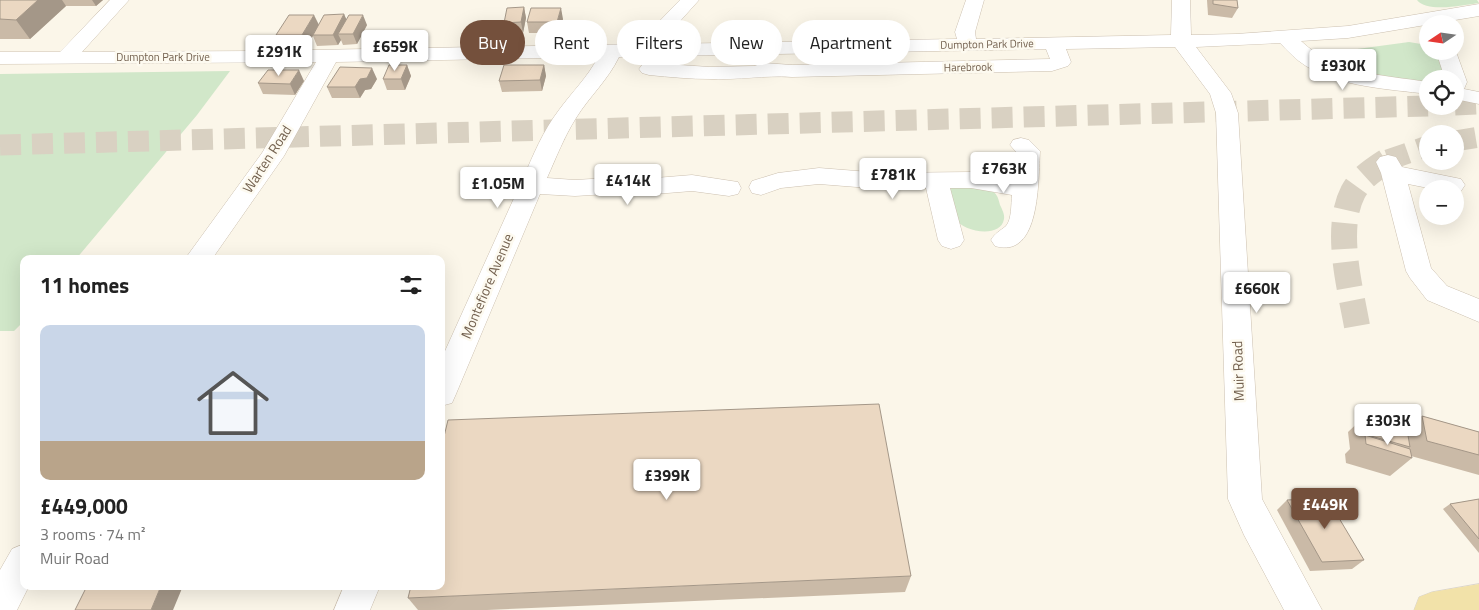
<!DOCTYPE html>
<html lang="en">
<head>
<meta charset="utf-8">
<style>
	:root { --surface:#fff; --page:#f6f6f6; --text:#222; --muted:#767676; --accent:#74503c }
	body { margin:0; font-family:"Titillium Web",sans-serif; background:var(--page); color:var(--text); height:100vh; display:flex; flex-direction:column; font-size:19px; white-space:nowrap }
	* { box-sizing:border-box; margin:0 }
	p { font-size:16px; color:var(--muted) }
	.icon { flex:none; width:28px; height:28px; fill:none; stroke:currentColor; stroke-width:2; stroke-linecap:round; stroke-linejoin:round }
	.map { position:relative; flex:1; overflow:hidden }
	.details { position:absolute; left:20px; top:255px; width:425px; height:335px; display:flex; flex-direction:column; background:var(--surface); border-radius:10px; box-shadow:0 5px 20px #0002 }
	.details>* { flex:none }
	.banner { position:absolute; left:460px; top:20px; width:475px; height:45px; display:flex; gap:10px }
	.needle { width:32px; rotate:257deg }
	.controls { position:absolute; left:1419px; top:15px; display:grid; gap:10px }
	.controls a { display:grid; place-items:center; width:45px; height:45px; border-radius:50%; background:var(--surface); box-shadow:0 5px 20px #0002; font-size:25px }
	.price { position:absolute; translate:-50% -42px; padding:0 11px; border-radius:5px; background:#fff; color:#222; font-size:16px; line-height:32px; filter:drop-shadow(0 1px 2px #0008) }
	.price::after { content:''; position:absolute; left:50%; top:30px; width:15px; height:11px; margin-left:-8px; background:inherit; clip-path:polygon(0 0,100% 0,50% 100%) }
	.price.current { background:var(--accent); color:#fff }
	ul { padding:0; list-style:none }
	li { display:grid; align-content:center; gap:10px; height:265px; padding:0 20px }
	li span { display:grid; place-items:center; height:155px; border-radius:10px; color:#555 }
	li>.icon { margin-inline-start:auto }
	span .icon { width:90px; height:90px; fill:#fffc; stroke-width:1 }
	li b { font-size:21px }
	h2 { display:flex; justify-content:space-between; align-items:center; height:60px; padding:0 20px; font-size:21px }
	.pill { padding:0 18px; border-radius:22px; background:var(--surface); box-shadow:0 5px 20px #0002; font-size:18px; line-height:45px }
	.pill.current { background:var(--accent); color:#fff }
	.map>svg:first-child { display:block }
	.green { fill:#d1e7c9 }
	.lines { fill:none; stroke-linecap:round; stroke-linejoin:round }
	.minor-tunnel-far1 { stroke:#d9d1c2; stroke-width:21; stroke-dasharray:21 11; stroke-linecap:butt }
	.minor-tunnel { stroke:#d9d1c2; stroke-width:26; stroke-dasharray:26 13; stroke-linecap:butt }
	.minor-casing { stroke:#ccc0b0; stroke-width:1 }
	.major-casing { stroke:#d8d3ce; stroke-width:1 }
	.minor { fill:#fff; fill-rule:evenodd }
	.major { fill:#f2e2a9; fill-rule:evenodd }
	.wall { fill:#cabaa7 }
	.shaded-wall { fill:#a49788 }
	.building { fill:#ebd8c2; stroke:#a49788 }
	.labels { text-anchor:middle; stroke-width:5; stroke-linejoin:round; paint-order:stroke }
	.far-street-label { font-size:11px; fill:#73614f; stroke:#fdfaf0 }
	.street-label { font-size:14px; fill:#73614f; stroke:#fdfaf0 }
</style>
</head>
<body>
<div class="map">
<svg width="1479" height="610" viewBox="0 0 1479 610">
	<rect width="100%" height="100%" fill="#fbf6e9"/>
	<!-- green -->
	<g class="green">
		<path d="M1417 0H1477L1479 3C1464 5 1427 13 1417 0Z"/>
		<path d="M1409 42 1427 45 1428 51H1438L1446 79H1428L1427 85 1347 70 1335 52Z"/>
		<path d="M230 71 197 115 76 259H24V321L14 331H0V74Z"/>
		<path d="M947 188C957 188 981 185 990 190 997 193 998 197 1000 205 1002 209 1005 215 1004 219 1001 239 962 232 955 218 951 209 949 198 947 188Z"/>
	</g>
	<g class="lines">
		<!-- minor-tunnel-far1 -->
		<g class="minor-tunnel-far1">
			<path d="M1455 105 1479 104"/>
			<path d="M1455 141 1479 137"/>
			<path d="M0 145 1428 106"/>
			<path d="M1388 160 1428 146"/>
		</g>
		<!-- minor-tunnel -->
		<path class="minor-tunnel" d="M1357 326C1350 287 1334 229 1353 192 1361 177 1376 168 1390 159"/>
		<!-- minor casing -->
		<g class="minor-casing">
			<g id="minor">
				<path d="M110 0H129L82 52 255 51 643 44 648 33 680 0H699L665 38 663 44 957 39 955 32 966 0H984L975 32 976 39 1171 35 1172 0H1190L1191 35 1236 34 1348 26 1479 4V16L1348 38 1301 41C1336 74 1382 75 1428 82V94C1388 89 1341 87 1306 66 1296 60 1288 51 1280 43L1196 47 1231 93 1238 113 1262 499 1322 610H1284L1244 535 1228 499 1216 113 1210 94 1175 47 1066 49 1071 62 1068 66 1052 71 792 77C765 75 738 80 711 79 690 79 670 77 649 75L642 73 639 69 642 65 649 63 710 67 754 66 764 63 792 65 1050 59 1046 49 619 57C608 80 589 97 576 118 564 137 556 158 547 178L575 180 624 177 643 179 692 175 738 182 741 188 738 194 729 196 692 191 643 195 624 193 575 196 540 194 456 394 452 403 441 406V360L519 187 518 185 523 179C533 155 543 131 559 110 572 92 588 77 598 57L336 62 284 156 212 259H185L262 153 316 62 0 64V52H60Z"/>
				<path d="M1455 49 1467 82 1464 89 1479 92V104L1455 99V79H1445L1436 51H1455Z"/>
				<path d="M1021 138 1029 140 1040 151C1038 179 1041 260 995 246L991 240C995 233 1000 231 1006 226 1012 219 1011 204 1012 195L971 188H950L964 240 960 246 951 249 942 246 938 240 926 188 882 189 819 184 781 188 761 195 752 193 749 187 752 181 778 173 819 168 882 173 971 172 1014 179 1017 153 1010 145 1013 140Z"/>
				<path d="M1388 155 1396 157 1402 167 1461 179 1465 185 1461 191 1455 192V189H1433L1408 184 1431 268 1447 286 1479 299V322L1427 300 1410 278 1406 271 1381 173 1376 162 1380 157Z"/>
				<path d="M24 544V586H29L17 610H0V570L12 549Z"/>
				<path d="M344 586H380L370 610H334Z"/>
			</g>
		</g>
		<!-- major casing -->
		<g class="major-casing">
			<path id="major" d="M1479 584V610H1414L1419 597 1432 592Z"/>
		</g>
		<!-- minor -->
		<use href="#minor" class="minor"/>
		<!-- major -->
		<use href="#major" class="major"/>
	</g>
	<!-- wall -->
	<g class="wall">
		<path d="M0 0H103L96 6H66L30 39H0Z"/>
		<path d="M1207 0H1237L1238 8 1232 18 1208 15Z"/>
		<path d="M524 7 526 18 523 33H506L504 23Z"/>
		<path d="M344 14 346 20 367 25 357 44 343 45 341 40 338 45 317 46 313 36 307 46H281L276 35 319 25Z"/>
		<path d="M563 19 559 33H529L527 22Z"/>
		<path d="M407 65 411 76 405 90H387L383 79Z"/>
		<path d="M544 65 546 76 542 91 502 92 499 81Z"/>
		<path d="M377 79 371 89 365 90 360 98H332L327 87Z"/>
		<path d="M304 81 295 95 263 94 258 83Z"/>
		<path d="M1368 413 1407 430 1422 416 1479 432V475L1411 456 1412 458 1390 476 1346 463 1345 454 1350 449 1348 432Z"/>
		<path d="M1479 499V553L1443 509 1450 504Z"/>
		<path d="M1287 500 1364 560 1352 569 1310 571 1277 510Z"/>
		<path d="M911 576 905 592 487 610H418L408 598Z"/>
	</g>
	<!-- shaded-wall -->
	<g class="shaded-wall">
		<path d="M38 0H62L66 6 30 39 16 20Z"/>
		<path d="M92 0H103L96 6Z"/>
		<path d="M524 7 526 18 523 33 521 22Z"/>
		<path d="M561 8 563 19 559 33 557 22Z"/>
		<path d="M344 14 349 25 338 34 341 40 338 45 333 35Z"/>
		<path d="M314 15 319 25 307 46 302 35Z"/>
		<path d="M363 15 367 25 357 44 353 34Z"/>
		<path d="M407 65 411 76 405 90 401 79Z"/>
		<path d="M544 65 546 76 542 91 540 80Z"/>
		<path d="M372 68 377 79 371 89 365 90 360 98 355 87 360 79Z"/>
		<path d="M299 70 304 81 295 95 290 84Z"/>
		<path d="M161 586H183L173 610H151Z"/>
	</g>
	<!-- building -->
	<g class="building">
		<path d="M0 0H38L16 20 0 19Z"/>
		<path d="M1213 0H1237L1238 8 1213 4Z"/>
		<path d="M524 7 521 22 504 23 507 8Z"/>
		<path d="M531 8H561L557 22H527Z"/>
		<path d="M344 14 333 35H313L324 15Z"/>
		<path d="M289 15H314L302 35H276Z"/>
		<path d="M349 15H363L353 34H338Z"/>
		<path d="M389 65H407L401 79H383Z"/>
		<path d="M504 65H544L540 80 499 81Z"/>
		<path d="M340 67 372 68 367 78 360 79 355 87H327Z"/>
		<path d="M268 70H299L290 84 258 83Z"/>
		<path d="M879 404 911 576 408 598 411 586H441V449L448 420Z"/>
		<path d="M1368 413 1406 424 1410 447 1371 436Z"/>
		<path d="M1422 416 1479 432V455L1427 441Z"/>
		<path d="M1365 435 1410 449 1412 458 1366 444Z"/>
		<path d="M1327 498 1364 560 1322 562 1287 500Z"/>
		<path d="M1479 499V539L1450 504Z"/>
		<path d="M87 586H161L151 610H75Z"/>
	</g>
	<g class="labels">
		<!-- far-street labels -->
		<g class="far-street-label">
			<text transform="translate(987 44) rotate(-1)" y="4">Dumpton Park Drive</text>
			<text x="163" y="61">Dumpton Park Drive</text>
			<text transform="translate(968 67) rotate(-1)" y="4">Harebrook</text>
		</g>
		<!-- street labels -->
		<g class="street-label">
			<text transform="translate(267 159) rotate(-57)" y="5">Warten Road</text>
			<text transform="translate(487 286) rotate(-67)" y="5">Montefiore Avenue</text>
			<text transform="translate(1238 371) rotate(-92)" y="5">Muir Road</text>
		</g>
	</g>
</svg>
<div class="controls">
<a><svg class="needle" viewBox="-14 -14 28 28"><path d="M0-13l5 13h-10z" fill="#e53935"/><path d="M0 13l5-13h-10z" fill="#767676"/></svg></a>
<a><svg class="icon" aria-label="locate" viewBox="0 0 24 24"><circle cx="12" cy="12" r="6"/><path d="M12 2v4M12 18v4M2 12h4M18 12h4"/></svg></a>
<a>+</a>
<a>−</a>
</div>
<b class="price" style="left:395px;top:72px">£659K</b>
<b class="price" style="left:279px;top:77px">£291K</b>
<b class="price" style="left:1343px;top:91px">£930K</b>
<b class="price" style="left:1004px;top:194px">£763K</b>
<b class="price" style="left:893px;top:200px">£781K</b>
<b class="price" style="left:628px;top:206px">£414K</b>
<b class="price" style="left:498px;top:209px">£1.05M</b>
<b class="price" style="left:1257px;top:314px">£660K</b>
<b class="price" style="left:1388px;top:446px">£303K</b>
<b class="price" style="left:667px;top:501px">£399K</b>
<b class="price current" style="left:1325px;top:530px">£449K</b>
<div class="banner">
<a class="pill current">Buy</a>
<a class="pill">Rent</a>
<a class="pill">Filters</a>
<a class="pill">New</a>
<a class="pill">Apartment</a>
</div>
<section class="details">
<h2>11 homes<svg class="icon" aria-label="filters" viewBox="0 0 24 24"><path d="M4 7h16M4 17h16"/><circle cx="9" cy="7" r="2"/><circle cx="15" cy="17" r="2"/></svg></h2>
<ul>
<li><span style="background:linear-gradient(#c9d6e8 75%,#b9a48a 0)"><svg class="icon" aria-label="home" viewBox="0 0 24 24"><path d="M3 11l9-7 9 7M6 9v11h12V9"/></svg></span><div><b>£449,000</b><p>3 rooms · 74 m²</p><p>Muir Road</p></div></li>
</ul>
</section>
</div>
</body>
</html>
